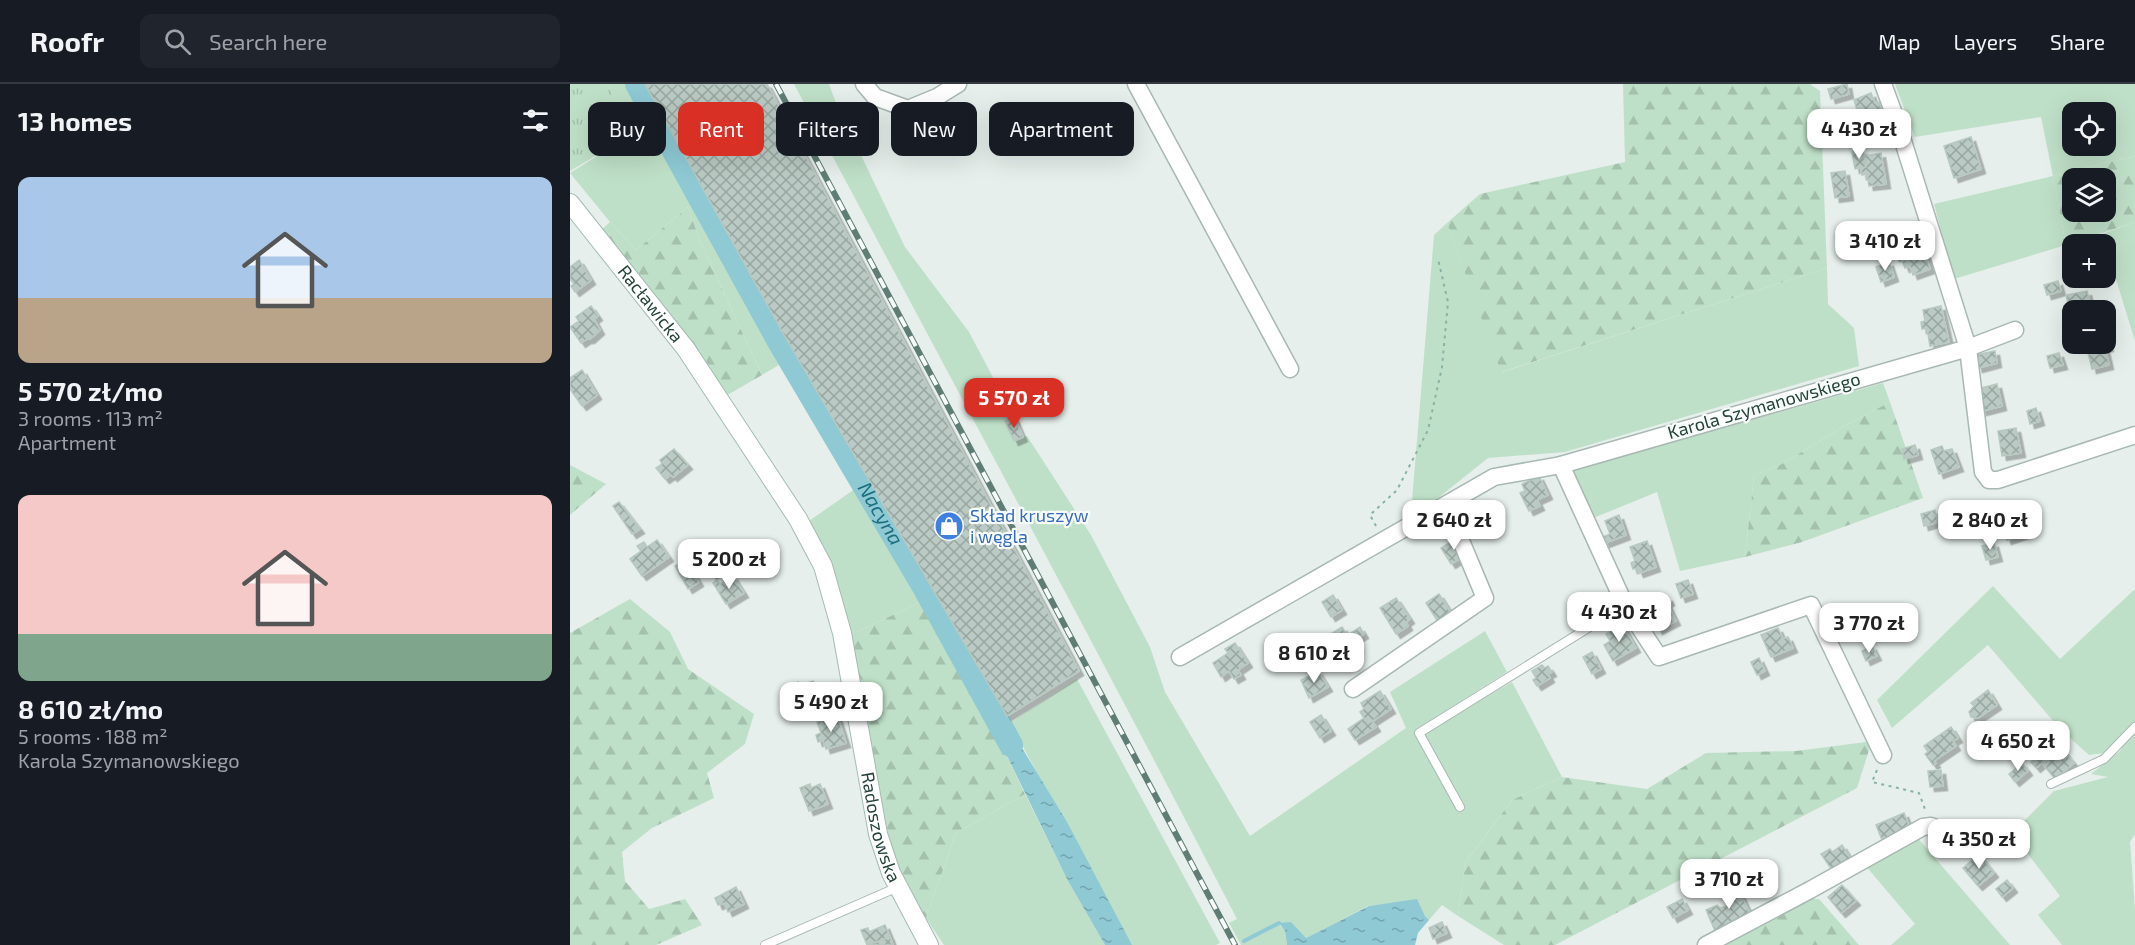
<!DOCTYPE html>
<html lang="en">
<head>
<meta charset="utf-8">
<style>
	:root { --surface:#171b24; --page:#20242c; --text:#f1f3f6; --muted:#9ea1a6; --line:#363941; --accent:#d93025 }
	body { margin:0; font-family:"Exo 2",sans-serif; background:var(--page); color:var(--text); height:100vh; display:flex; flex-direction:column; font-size:22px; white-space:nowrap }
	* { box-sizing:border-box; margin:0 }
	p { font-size:20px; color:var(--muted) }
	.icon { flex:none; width:33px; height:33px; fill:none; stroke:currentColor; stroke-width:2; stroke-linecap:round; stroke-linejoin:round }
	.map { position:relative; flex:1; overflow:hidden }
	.panel { display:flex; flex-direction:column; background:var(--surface); width:570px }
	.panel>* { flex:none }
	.guide { position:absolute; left:18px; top:18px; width:570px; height:54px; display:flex; gap:12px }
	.tools { position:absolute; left:1492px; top:18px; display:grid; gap:12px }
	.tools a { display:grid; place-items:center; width:54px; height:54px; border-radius:12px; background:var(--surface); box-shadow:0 6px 24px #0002; font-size:30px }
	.price { position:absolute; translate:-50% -51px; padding:0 14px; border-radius:12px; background:#fff; color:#222; font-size:20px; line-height:39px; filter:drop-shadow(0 2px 3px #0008) }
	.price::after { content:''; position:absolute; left:50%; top:36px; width:18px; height:14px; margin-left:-9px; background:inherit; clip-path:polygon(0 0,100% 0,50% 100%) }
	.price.selected { background:var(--accent); color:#fff }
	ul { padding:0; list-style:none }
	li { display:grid; align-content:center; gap:12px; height:318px; padding:0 18px }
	li span { display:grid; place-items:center; height:186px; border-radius:12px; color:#555 }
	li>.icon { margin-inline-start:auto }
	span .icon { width:108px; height:108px; fill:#fffc; stroke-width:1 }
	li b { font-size:26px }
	h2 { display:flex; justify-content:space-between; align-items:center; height:72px; padding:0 18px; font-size:26px }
	.pill { padding:0 21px; border-radius:12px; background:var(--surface); box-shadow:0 6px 24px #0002; font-size:21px; line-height:54px }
	.pill.selected { background:var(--accent); color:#fff }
	header { display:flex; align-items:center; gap:36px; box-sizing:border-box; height:84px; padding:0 30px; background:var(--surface); border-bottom:2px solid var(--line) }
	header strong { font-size:28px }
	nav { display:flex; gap:33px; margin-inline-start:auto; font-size:21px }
	.search { width:420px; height:54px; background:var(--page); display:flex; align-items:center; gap:15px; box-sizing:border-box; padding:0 21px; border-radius:12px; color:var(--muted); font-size:22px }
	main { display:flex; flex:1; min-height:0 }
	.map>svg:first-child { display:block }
	.grass { fill:#bfe0c8; fill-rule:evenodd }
	.forest { fill:url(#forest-firs); fill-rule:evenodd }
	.park { fill:url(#park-tufts) }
	.water { fill:url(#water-ripples) }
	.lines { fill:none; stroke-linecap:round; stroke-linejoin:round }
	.stream { stroke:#8ec9d4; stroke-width:4 }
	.river { stroke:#8ec9d4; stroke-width:24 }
	.building { fill:url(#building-cross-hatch); stroke:#b8c9c2; stroke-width:1.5; filter:url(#shadow) }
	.lane-casing { stroke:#a8b8b2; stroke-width:10 }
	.street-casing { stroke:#a8b8b2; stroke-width:19 }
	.secondary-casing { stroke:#a4bbb3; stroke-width:20 }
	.path { stroke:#86b3a5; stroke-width:2; stroke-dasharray:3 4.5; stroke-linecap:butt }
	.lane { stroke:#fff; stroke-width:8 }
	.street { stroke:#fff; stroke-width:16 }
	.secondary { stroke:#fff; stroke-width:18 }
	.rail-casing { stroke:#5f7d75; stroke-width:6 }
	.rail { stroke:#f7fbf9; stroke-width:4; stroke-dasharray:11; stroke-linecap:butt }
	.labels { text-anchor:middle; stroke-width:4.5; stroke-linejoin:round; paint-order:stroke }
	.street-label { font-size:18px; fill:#24423a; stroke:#f7fbf9 }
	.shop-label { font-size:18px; fill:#366cbe; stroke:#f7fbf9; text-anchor:start }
	.water-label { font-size:20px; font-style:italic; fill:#1c6f80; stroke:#f7fbf9 }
</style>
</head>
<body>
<header>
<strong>Roofr</strong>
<div class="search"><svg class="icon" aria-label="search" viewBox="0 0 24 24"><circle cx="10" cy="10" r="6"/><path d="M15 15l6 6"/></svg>Search here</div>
<nav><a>Map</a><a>Layers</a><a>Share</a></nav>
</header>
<main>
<section class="panel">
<h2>13 homes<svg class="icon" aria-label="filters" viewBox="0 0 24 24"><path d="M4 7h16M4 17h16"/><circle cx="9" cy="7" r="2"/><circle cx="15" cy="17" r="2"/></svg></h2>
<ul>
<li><span style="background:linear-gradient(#a9c7e8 65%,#b9a48a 0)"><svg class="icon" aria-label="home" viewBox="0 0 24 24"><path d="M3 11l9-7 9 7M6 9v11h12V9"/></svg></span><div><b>5 570 zł/mo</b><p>3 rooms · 113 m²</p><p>Apartment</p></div></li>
<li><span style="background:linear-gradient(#f6c9c9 75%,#7fa58c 0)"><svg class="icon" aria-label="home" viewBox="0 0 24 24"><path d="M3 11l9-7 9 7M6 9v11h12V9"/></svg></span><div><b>8 610 zł/mo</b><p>5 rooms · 188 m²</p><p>Karola Szymanowskiego</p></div></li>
</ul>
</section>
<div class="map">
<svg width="1565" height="861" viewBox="0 0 1565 861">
	<defs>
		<pattern id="forest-firs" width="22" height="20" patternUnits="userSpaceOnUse" patternTransform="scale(1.5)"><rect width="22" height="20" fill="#bfe0c8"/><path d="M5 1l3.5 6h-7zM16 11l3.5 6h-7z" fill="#a4c1ad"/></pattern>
		<pattern id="park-tufts" width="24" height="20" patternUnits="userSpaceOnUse" patternTransform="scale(1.5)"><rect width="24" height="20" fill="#bfe0c8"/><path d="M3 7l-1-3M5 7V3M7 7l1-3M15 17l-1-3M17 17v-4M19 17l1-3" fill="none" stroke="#a4c1ad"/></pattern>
		<pattern id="water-ripples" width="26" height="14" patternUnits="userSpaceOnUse" patternTransform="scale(1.5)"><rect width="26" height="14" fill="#8ec9d4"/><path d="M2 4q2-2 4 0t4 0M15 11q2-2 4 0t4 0" fill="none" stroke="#74a5ad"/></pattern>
		<pattern id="building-cross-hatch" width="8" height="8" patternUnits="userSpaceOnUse" patternTransform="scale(1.5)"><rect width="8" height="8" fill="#bbcac4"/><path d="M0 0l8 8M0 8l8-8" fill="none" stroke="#98a6a0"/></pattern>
		<filter id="shadow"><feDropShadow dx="4.5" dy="4.5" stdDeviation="0" flood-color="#0004"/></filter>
	</defs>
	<rect width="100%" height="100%" fill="#e6efeb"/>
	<!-- grass -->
	<g class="grass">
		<path d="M37 0H59L116 109 214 278 192 291 130 157 118 123 66 166 40 138 0 89 64 49Z"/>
		<path d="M224 0H259L266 19 335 163 399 248 444 333 435 337 444 356 457 352 521 451 580 563 595 608 680 752 836 644 820 608 915 547 937 588 845 646 846 653 889 728 895 725 853 650 942 598 992 693 942 716 895 779 888 832 872 821 859 836 855 832 847 816 798 822 736 854 709 840 715 847 717 861H671L659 839 667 835C522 555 372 278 224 0Z"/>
		<path d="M1325 0H1565V72L1483 92 1496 161 1384 195 1364 120 1483 92 1471 33 1345 53ZM1503 28H1536V62H1503Z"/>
		<path d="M1565 138V257L1532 150Z"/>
		<path d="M877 139 932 288 1257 184 1258 220 1284 244 1289 282 995 368 918 374 853 426 842 417 864 151Z"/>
		<path d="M1313 299 1320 318 1276 341 1212 380 1184 391 1175 473 1110 487 1087 408 1021 435 1003 397 1004 386Z"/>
		<path d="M289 402 352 517 281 551C272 510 259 473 239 437Z"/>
		<path d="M1423 502 1490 575 1565 505V750L1560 758 1565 825V861H1492L1468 831 1490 812 1442 749 1484 707 1538 693 1521 690 1550 667 1553 662 1548 655 1535 669 1519 671 1490 645 1418 561 1322 644 1307 616Z"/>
		<path d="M507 595 650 859 646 861H561L440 639Z"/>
		<path d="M455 710 498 797 535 861H374L356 834 386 749Z"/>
		<path d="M1346 752 1440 861H1321L1345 840 1295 781Z"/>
	</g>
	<!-- forest -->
	<g class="forest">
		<path d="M1053 0H1240L1250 7 1257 184 931 288 877 139 910 110 1055 78Z"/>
		<path d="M1565 72V138L1496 161 1483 92ZM1503 94H1536V128H1503Z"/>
		<path d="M118 123 130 157 192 291 154 313 29 148 40 138 66 166Z"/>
		<path d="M1320 318 1353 414 1232 458 1175 473 1184 391 1212 380 1276 341Z"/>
		<path d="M0 381 36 400 0 431Z"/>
		<path d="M60 515 100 548 118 585 184 630 175 660 137 689 144 714 82 744 52 768 55 797 79 825 115 815 132 841 86 861H0V549Z"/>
		<path d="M352 517 420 637 455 710 386 749 356 834 336 805 322 767 298 658 281 551Z"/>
		<path d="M1296 658 1301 660 1287 704 985 861H934L888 832 895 779 942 716 992 693 1077 705 1136 669 1226 667Z"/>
		<path d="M1239 815H1249L1289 861H1155Z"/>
	</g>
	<!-- park -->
	<path class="park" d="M0 0H37L64 49 0 87Z"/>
	<!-- water -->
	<g class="water">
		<path d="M432 631 497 738 562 861H535L498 797 420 637Z"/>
		<path d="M847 815 855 832 859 836 848 849 845 861H717L715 847 709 839 721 838 736 854 799 822Z"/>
	</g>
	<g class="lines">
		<!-- stream -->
		<path class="stream" d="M674 857 709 839"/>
		<!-- river -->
		<path class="river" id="s1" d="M67 0 211 261 354 503 441 661"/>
	</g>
	<!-- building -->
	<g class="building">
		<path d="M75 0H197L509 587 437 632 214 251Z"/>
		<path d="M1277 0 1279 10 1261 15 1258 5Z"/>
		<path d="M1301 9 1305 19 1309 18 1311 25 1307 26 1311 37 1293 44 1290 33 1286 34 1283 27 1287 26 1284 16Z"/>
		<path d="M1311 37 1314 45 1296 51 1293 44Z"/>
		<path d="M1401 53 1411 85 1384 94 1374 62Z"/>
		<path d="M1293 66 1296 83 1285 85 1282 68Z"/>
		<path d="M1311 69 1316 100 1299 102 1297 90 1292 91 1291 84 1296 83 1294 72Z"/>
		<path d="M1275 87 1279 112 1265 114 1261 89Z"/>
		<path d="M1353 161 1360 185 1343 191 1340 182 1335 184 1332 177 1338 175 1335 166Z"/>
		<path d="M1334 163 1338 175 1334 176 1332 171 1325 173 1323 167Z"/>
		<path d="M9 176 21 196 5 208 1 202 4 200 0 195V183Z"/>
		<path d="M1319 178 1324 193 1311 198 1306 183Z"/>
		<path d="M1488 197 1491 207 1477 211 1474 201Z"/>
		<path d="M1517 207 1522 226H1503V232H1501L1496 211Z"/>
		<path d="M21 222 28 232 24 235 30 246 20 255H17L11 259 0 243 9 237 6 233Z"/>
		<path d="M1371 222 1379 258 1360 262 1357 244 1352 245 1351 238 1355 237 1353 226Z"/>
		<path d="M1536 254 1539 263 1515 269 1513 262 1516 260H1536Z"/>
		<path d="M1535 264 1539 281 1522 285 1518 268Z"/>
		<path d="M1425 267 1427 279 1408 284 1405 271Z"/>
		<path d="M1489 269 1493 281 1480 284 1477 272Z"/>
		<path d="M12 286 27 311 12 322 0 305V294Z"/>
		<path d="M1427 300 1432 322 1412 327 1407 305Z"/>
		<path d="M1466 324 1470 337 1460 340 1457 327Z"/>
		<path d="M444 333 453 353 444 357 435 337Z"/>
		<path d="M1446 344 1451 369 1432 372 1428 347Z"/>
		<path d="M1345 361 1348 371 1334 375 1332 365Z"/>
		<path d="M1372 362 1374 367 1382 365 1389 383 1369 390 1361 366Z"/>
		<path d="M104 365 118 381 103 393 101 391 95 395 86 384 92 380 90 376Z"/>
		<path d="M969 392 978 411 967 416 970 422 959 427 950 409 955 407 952 400Z"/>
		<path d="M49 418 70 445 62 450 43 422Z"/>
		<path d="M1365 426 1368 438 1354 442 1351 430Z"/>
		<path d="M1453 429 1460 448 1437 456 1432 442 1437 440 1435 435Z"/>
		<path d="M1049 431 1056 451 1035 459 1033 453 1040 450 1035 437Z"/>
		<path d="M887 454 897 470 881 480 871 464Z"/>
		<path d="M87 456 99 473 72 492 60 475 71 467 67 462 74 458 77 463Z"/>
		<path d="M145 456 161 479 142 491 127 468Z"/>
		<path d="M1077 457 1086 483 1069 489 1067 484 1063 485 1061 479 1065 477 1060 463Z"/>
		<path d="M1424 459 1428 473 1416 476 1412 462Z"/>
		<path d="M116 476 129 498 118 505 105 482Z"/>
		<path d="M163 492 174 509 156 520 143 499 147 496 150 500Z"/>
		<path d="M1118 496 1123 510 1111 514 1106 500Z"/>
		<path d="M869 510 881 529 868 538 856 519Z"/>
		<path d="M763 511 772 526 761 533 752 518Z"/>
		<path d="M1098 513 1100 517 1097 519 1106 537 1088 546 1084 537 1079 540 1074 528 1079 526 1077 523Z"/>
		<path d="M826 514 840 535 836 538 838 542 826 550 810 524Z"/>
		<path d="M1299 527 1302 536 1307 541 1305 545 1286 552 1279 534Z"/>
		<path d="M1052 540 1066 564 1043 577 1034 561 1040 557 1036 550Z"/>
		<path d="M772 543 777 551 761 561 756 553Z"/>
		<path d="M790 543 794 550 784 556 789 564 772 574 764 560Z"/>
		<path d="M1208 544 1213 555 1218 553 1223 564 1201 573 1191 551Z"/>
		<path d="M743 550 753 567 736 577 732 570 728 573 726 569 715 576 711 570Z"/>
		<path d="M665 559 678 579 668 586 671 591 664 595 659 587 651 593 643 579 658 569 655 565Z"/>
		<path d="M1302 562 1307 572 1296 577 1292 567Z"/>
		<path d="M1022 568 1031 585 1022 590 1013 573Z"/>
		<path d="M1189 574 1195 587 1187 591 1181 578Z"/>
		<path d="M972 581 975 584 978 582 982 588 978 590 980 594 967 602 963 596 966 594 962 587Z"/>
		<path d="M748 587 758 603 739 614 731 596Z"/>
		<path d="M243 597 247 606 242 608 246 617 228 624 221 606 225 604 224 600 228 598 230 602Z"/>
		<path d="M1418 606 1427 621 1408 634 1401 633 1399 628 1404 622 1401 619Z"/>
		<path d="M810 607 821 625 798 640 790 628 794 625 791 619Z"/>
		<path d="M267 631 276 659 256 665 253 656 248 658 246 651 251 649 247 638Z"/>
		<path d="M751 631 761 647 750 654 740 638Z"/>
		<path d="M794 634 798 640 802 637 806 643 785 656 778 645Z"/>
		<path d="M1381 643 1388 654 1383 657 1386 662 1364 677 1366 679 1363 681 1355 670 1358 668 1354 662Z"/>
		<path d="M1491 663 1504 679 1485 695 1472 679 1466 684 1461 678 1473 667 1478 673Z"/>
		<path d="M1452 679 1458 687 1445 698 1439 690Z"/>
		<path d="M1371 686 1373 702 1360 703 1358 687Z"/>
		<path d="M240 700 241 704 250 700 258 720 239 727 230 704Z"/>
		<path d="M1334 729 1340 744 1312 756 1306 741Z"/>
		<path d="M1272 761 1280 774 1262 786 1251 770 1260 765 1262 768Z"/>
		<path d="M1409 770 1424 789 1408 802 1393 784Z"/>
		<path d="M1437 796 1443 804 1432 813 1426 805Z"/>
		<path d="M1272 801 1286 817 1271 829 1258 813Z"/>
		<path d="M1167 802 1180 830 1145 847 1136 826 1147 821 1151 824 1159 821 1153 809Z"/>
		<path d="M166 803 174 820 158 828 154 819 148 821 145 814Z"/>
		<path d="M1112 815 1118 826 1103 834 1097 823Z"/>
		<path d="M872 838 877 849 863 855 859 844Z"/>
		<path d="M315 841 320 853 297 861 291 846 298 844 299 848Z"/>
		<path d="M320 853 323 861H299Z"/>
	</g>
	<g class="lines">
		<!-- lane casing -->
		<g class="lane-casing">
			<g id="lane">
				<path d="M1481 700 1534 675 1565 643"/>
				<path d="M890 723 849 649 1055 521"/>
				<path d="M195 861 328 803"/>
			</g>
		</g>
		<!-- street casing -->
		<g class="street-casing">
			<g id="street">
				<path d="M294 0 305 13 338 25 367 13 388 0"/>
				<path d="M566 0 720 285"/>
				<path d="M1313 0 1327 38 1398 264 1413 388 1419 396H1428L1565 351"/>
				<path d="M991 381 1055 521 1089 573 1241 521 1313 671"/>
				<path d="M610 573 924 393 991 381 1398 264 1445 246"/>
				<path d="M783 605 915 514 876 421"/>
				<path d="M1136 861 1240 806 1353 743 1361 742 1404 760"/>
			</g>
		</g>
		<!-- secondary casing -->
		<g class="secondary-casing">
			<g id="secondary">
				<path id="s2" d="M0 119 116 265 228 435 253 482 272 549 308 750 321 789 359 861"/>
			</g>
		</g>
		<!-- path -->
		<g class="path">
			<path d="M806 442 800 431 827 406 858 346 872 283 878 218 868 175"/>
			<path d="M1307 686 1302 698 1349 709 1356 728"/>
		</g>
		<!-- lane -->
		<use href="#lane" class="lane"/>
		<!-- street -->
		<use href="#street" class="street"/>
		<!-- secondary -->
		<use href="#secondary" class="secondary"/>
		<!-- rail casing -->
		<g class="rail-casing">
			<path id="rail" d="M206 0 665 861"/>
		</g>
		<!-- rail -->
		<use href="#rail" class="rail"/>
	</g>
	<!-- icons -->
	<defs>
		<g id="shop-disc" transform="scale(1.5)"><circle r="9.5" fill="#3f7fe0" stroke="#f7fbf9"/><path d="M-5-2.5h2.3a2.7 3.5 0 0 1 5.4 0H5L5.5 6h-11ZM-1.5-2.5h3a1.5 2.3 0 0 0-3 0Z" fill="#fff"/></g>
	</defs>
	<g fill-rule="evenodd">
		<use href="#shop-disc" x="379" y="442"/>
	</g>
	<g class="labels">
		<!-- street labels -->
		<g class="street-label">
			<text dy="6" stroke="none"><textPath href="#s2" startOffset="129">Racławicka</textPath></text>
			<text transform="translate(1194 322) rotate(-16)" y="6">Karola Szymanowskiego</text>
			<text dy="6" stroke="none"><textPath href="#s2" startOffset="711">Radoszowska</textPath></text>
		</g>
		<!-- shop labels -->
		<g class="shop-label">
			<text x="400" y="438">Skład kruszyw<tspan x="400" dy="21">i węgla</tspan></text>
		</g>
		<!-- water labels -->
		<g class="water-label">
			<text dy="7" stroke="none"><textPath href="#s1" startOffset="494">Nacyna</textPath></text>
		</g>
	</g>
</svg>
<div class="tools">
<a><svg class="icon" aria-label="locate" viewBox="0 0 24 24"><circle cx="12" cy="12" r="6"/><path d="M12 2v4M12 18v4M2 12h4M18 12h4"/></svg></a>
<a><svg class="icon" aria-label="layers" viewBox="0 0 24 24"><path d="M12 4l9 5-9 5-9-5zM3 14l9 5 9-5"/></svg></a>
<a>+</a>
<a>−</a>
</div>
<b class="price" style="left:1289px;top:76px">4 430 zł</b>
<b class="price" style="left:1315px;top:188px">3 410 zł</b>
<b class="price selected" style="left:444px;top:345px">5 570 zł</b>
<b class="price" style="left:884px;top:467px">2 640 zł</b>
<b class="price" style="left:1420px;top:467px">2 840 zł</b>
<b class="price" style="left:159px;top:506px">5 200 zł</b>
<b class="price" style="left:1049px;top:559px">4 430 zł</b>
<b class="price" style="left:1299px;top:570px">3 770 zł</b>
<b class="price" style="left:744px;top:600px">8 610 zł</b>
<b class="price" style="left:261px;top:649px">5 490 zł</b>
<b class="price" style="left:1448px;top:688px">4 650 zł</b>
<b class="price" style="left:1409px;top:786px">4 350 zł</b>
<b class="price" style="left:1159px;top:826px">3 710 zł</b>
<div class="guide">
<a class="pill">Buy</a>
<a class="pill selected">Rent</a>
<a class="pill">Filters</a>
<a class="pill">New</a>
<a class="pill">Apartment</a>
</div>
</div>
</main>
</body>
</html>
